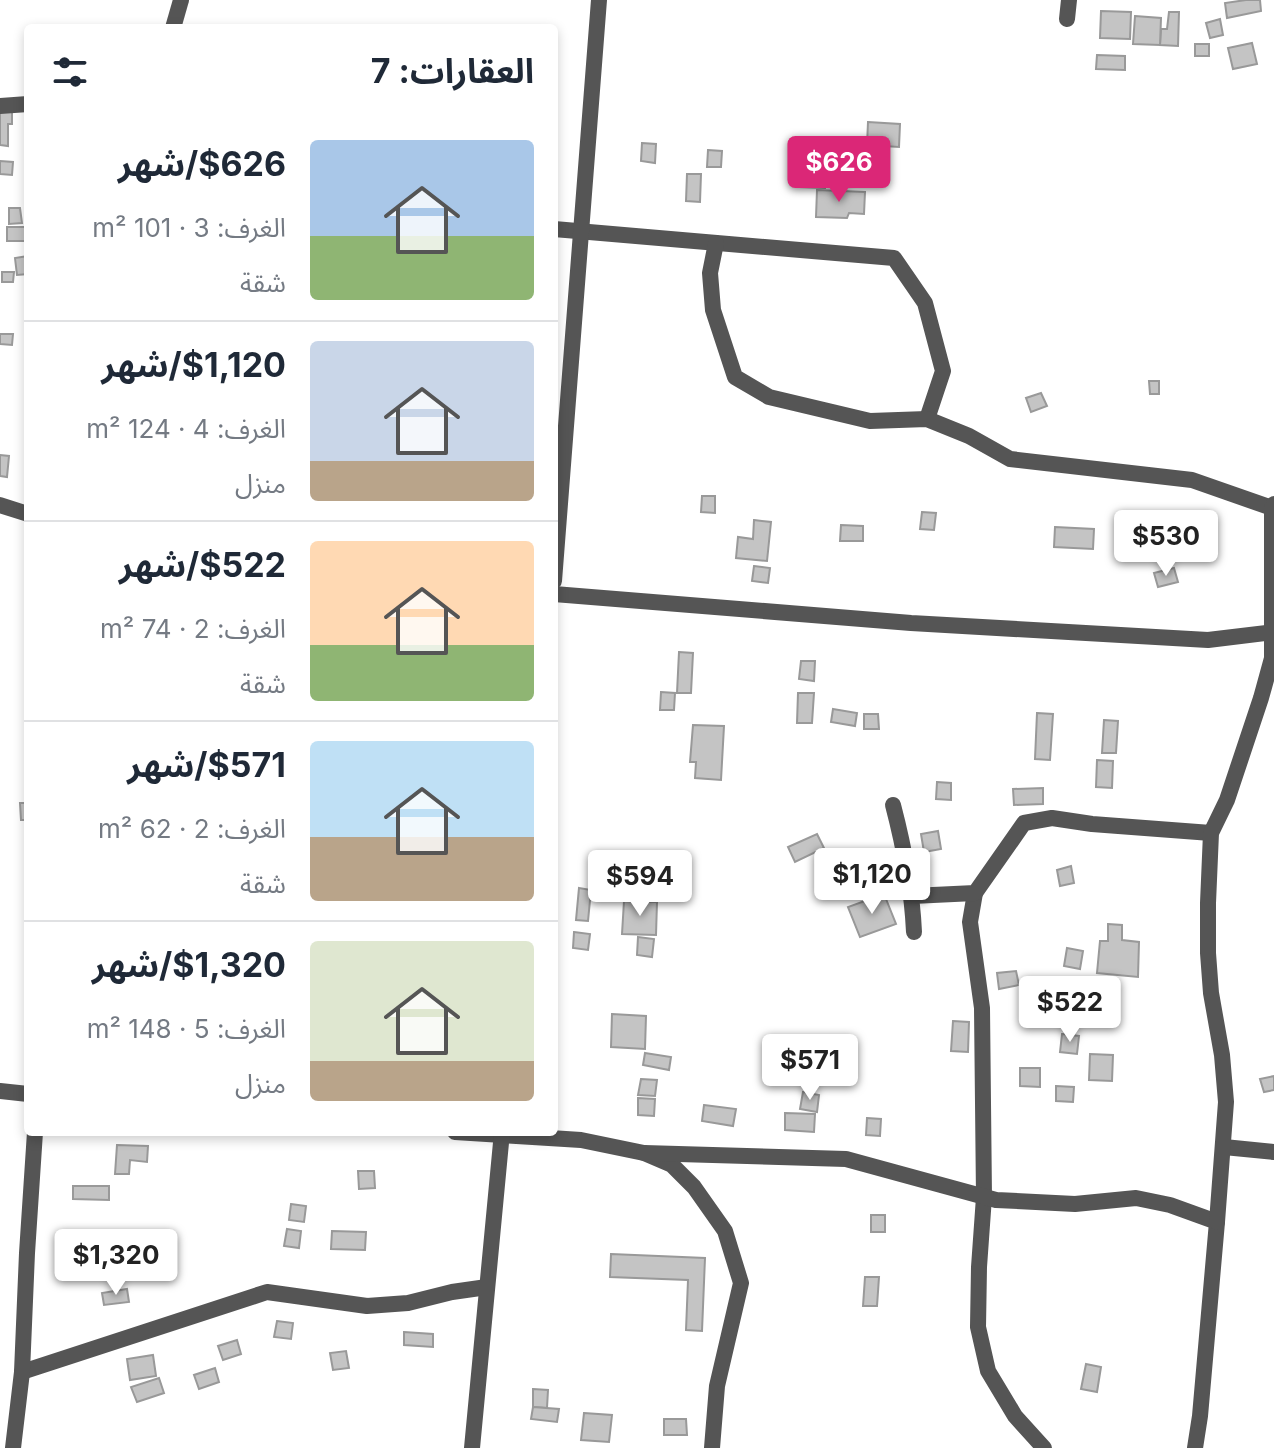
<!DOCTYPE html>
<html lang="ar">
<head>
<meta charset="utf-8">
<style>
	:root { --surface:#fff; --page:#f2f2f3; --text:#1f2937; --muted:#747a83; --line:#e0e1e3; --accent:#db2777 }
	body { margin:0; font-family:Inter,"Noto Sans Arabic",sans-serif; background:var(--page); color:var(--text); direction:rtl; height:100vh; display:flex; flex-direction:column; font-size:30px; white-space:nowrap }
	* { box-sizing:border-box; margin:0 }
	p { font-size:26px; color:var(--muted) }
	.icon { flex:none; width:44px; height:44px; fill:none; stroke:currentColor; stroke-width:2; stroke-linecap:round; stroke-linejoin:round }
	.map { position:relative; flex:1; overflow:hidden; direction:ltr }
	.side { position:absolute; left:24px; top:24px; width:534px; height:1112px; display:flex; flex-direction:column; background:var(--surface); border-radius:8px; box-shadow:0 4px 12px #0003; direction:rtl }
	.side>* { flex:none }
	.price { position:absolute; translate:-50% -68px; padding:0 18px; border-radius:8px; background:#fff; color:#222; font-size:26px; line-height:52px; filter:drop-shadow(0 2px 4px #0008) }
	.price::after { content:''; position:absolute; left:50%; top:48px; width:24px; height:18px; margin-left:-12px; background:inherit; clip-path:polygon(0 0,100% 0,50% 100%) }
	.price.on { background:var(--accent); color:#fff }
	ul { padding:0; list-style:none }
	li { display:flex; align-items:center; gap:24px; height:200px; padding:0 24px }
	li+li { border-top:2px solid var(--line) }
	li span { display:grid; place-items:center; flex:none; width:224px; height:160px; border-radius:8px; color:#555 }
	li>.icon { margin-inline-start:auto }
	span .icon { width:96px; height:96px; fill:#fffc; stroke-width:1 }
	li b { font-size:34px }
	h2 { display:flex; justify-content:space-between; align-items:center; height:96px; padding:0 24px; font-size:34px }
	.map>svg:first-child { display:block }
	.building { fill:#c4c4c4; stroke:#999; stroke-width:2 }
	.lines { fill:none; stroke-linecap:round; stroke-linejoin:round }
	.minor { stroke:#555; stroke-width:16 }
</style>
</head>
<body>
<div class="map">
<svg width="1274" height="1448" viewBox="0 0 1274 1448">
	<rect width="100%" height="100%" fill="#fff"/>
	<!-- building -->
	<g class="building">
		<path d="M1246 0H1260L1261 11 1227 18 1225 3Z"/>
		<path d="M1101 11 1131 12 1130 39 1100 38Z"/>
		<path d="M1169 12H1179L1178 46 1160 45 1161 29H1167Z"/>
		<path d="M1135 16 1161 18 1160 45 1133 44Z"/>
		<path d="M1220 19 1223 35 1210 38 1206 23Z"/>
		<path d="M1252 43 1257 64 1233 69 1228 48Z"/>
		<rect x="1195" y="44" width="14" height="12"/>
		<path d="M1097 55 1125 56V70L1096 69Z"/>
		<path d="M0 101H12V124H8V146L0 145Z"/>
		<path d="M868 122 900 124 899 147 867 145Z"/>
		<path d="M642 143 656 144 655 163 641 161Z"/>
		<path d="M844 149 883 152 880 181 842 178Z"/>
		<path d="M708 150 722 151 721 167H707Z"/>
		<path d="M802 158 826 159 825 188 800 187Z"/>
		<path d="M0 161 13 162 12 175 0 174Z"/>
		<path d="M687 174H701L700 202 686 201Z"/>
		<path d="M817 190 865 192 864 214 849 213 847 218 816 217Z"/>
		<path d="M9 208H20L22 223 9 224Z"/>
		<rect x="7" y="227" width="21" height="14"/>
		<path d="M28 256V274L17 275 15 258Z"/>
		<path d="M2 272H14L13 282H2Z"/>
		<path d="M0 334H13L12 345 0 344Z"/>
		<path d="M1149 381H1159V394H1150Z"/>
		<path d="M1041 393 1047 406 1031 412 1026 398Z"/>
		<path d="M0 455 9 456 7 477 0 476Z"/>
		<path d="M702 496H715V513L701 512Z"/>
		<path d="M922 512 936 513 934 530 920 529Z"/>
		<path d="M754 520 771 522 767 561 736 558 738 537 753 539Z"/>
		<path d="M841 525 863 526V541H840Z"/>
		<path d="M1055 527 1094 529 1093 549 1054 547Z"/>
		<path d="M1134 533 1149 534 1148 551 1133 550Z"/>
		<path d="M754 566 770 568 768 583 752 581Z"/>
		<path d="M1174 568 1178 582 1158 587 1154 573Z"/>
		<path d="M679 652 693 653 691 693H677Z"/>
		<path d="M801 661H815L814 681 799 679Z"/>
		<path d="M661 692 675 693 674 710H660Z"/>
		<path d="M798 693H814L812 723H797Z"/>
		<path d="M833 709 857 713 855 726 831 722Z"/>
		<path d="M1037 713 1053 714 1050 760 1035 759Z"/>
		<path d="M864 714H878L879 729H864Z"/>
		<path d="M1104 720 1118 721 1116 753H1102Z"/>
		<path d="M693 725 724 726 721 780 695 778 696 762H690Z"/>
		<path d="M1097 760 1113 761 1112 788 1096 787Z"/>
		<path d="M937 782 951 783V800L936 799Z"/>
		<path d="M1043 788V804L1014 805 1013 789Z"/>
		<path d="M20 803H28V820H21Z"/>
		<path d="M938 831 941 849 924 852 921 834Z"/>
		<path d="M817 834 824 848 795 862 788 847Z"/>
		<path d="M1071 866 1074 883 1060 886 1057 870Z"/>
		<path d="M600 871 628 872V889H600Z"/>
		<path d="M579 888 591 890 588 921 576 920Z"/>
		<path d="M884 894 896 924 860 937 848 907Z"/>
		<path d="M624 901 657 902 656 935 622 934Z"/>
		<path d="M1108 924 1122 925V940L1139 942 1138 977 1097 973 1100 941H1108Z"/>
		<path d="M574 932 590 934 588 950 573 948Z"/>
		<path d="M638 937 654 939 652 957 637 955Z"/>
		<path d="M1067 948 1083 951 1080 969 1064 966Z"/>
		<path d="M1016 971 1019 985 999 989 997 973Z"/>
		<path d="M612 1014 646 1016 645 1049 611 1047Z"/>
		<path d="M953 1021 969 1022 968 1052 951 1051Z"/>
		<path d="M1062 1034 1079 1036 1077 1054 1060 1052Z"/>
		<path d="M645 1053 671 1057 669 1070 643 1065Z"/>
		<path d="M1090 1054 1113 1055 1112 1081 1089 1080Z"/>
		<path d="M1020 1068H1040V1087L1020 1086Z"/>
		<path d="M1274 1076V1090L1264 1092 1260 1079Z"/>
		<path d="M641 1079 657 1080 655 1096 638 1095Z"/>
		<path d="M1056 1086 1074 1087 1073 1102 1056 1101Z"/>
		<path d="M803 1092 819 1095 817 1112 800 1109Z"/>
		<path d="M638 1098 655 1099 654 1116 638 1115Z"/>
		<path d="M704 1105 736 1109 733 1126 702 1121Z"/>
		<path d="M785 1113 815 1114 814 1132 785 1130Z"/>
		<path d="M867 1118 881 1119 880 1136 866 1135Z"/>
		<path d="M117 1145 148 1146 147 1162 130 1160 129 1174H115Z"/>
		<path d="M358 1171H374L375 1188 359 1189Z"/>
		<path d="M73 1186H109V1200L73 1199Z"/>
		<path d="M291 1204 306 1206 304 1222 289 1220Z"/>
		<rect x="871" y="1215" width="14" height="17"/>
		<path d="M287 1229 301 1231 299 1248 284 1246Z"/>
		<path d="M332 1231 366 1232 365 1250 331 1249Z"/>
		<path d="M611 1254 705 1258 702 1331 686 1330 688 1280 610 1277Z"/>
		<path d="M865 1277H879L877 1306H863Z"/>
		<path d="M127 1289 129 1302 104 1305 102 1293Z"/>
		<path d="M277 1321 293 1323 291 1339 274 1337Z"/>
		<path d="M404 1332 433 1334V1347L404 1345Z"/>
		<path d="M237 1340 241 1354 223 1360 218 1346Z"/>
		<path d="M346 1351 349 1368 333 1370 330 1353Z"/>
		<path d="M153 1355 156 1376 130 1380 127 1359Z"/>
		<path d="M1086 1364 1101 1367 1097 1392 1081 1389Z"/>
		<path d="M215 1368 219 1382 199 1389 194 1375Z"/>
		<path d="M159 1378 164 1393 137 1402 131 1387Z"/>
		<path d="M533 1389 548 1390 547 1408 533 1407Z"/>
		<path d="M533 1407 559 1409 557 1422 531 1419Z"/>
		<path d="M584 1413 612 1415 609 1442 581 1440Z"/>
		<path d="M664 1419H686L687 1435H664Z"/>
	</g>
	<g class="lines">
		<!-- minor -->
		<g class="minor">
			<path d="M1067 19 1069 0"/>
			<path d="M173 28 181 0"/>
			<path d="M0 106 28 104"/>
			<path d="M554 229 894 258 925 303 943 371 927 419"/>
			<path d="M716 243 710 273 713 310 735 377 769 397 870 421 927 419 969 436 1010 459 1192 480 1272 508"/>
			<path d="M0 505 28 514"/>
			<path d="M554 581 599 0"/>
			<path d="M554 594 911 623 1208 640 1274 632"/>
			<path d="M893 805C904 847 912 888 914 932"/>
			<path d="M975 893 970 922 982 1008 984 1197 979 1267 978 1327 988 1371 1015 1416 1044 1448"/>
			<path d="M912 896 975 893 1024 823 1052 818 1092 824 1211 833"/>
			<path d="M0 1091 28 1094"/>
			<path d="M455 1132 581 1140 644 1153 672 1165 694 1187 725 1231 741 1283 717 1386 712 1448"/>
			<path d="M1224 1147 1274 1152"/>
			<path d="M644 1153 846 1159 996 1200 1075 1204 1136 1198 1170 1205 1217 1222 1200 1416 1195 1448"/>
			<path d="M1217 1222 1226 1102 1222 1055 1211 993 1208 953V903L1211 833 1227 800 1261 698 1272 658V508L1274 504"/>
			<path d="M22 1372 267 1292 367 1306 408 1303 452 1292 487 1287"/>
			<path d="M13 1448 22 1372 27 1253 35 1132"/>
			<path d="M472 1448 502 1132"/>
		</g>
	</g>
</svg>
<b class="price on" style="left:839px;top:204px">$626</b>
<b class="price" style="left:1166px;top:578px">$530</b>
<b class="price" style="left:872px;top:916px">$1,120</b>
<b class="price" style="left:640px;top:918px">$594</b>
<b class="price" style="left:1070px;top:1044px">$522</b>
<b class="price" style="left:810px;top:1102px">$571</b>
<b class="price" style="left:116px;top:1297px">$1,320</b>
<section class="side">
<h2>العقارات: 7<svg class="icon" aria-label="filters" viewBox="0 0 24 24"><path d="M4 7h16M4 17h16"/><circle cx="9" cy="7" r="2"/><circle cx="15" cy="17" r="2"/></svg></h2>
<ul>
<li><span style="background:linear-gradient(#a9c7e8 60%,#8fb573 0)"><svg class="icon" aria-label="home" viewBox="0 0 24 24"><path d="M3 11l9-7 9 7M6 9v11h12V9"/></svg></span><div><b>$626/شهر</b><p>الغرف: 3 · 101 m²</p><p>شقة</p></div></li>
<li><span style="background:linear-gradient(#c9d6e8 75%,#b9a48a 0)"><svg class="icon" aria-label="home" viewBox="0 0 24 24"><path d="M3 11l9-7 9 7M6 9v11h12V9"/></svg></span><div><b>$1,120/شهر</b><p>الغرف: 4 · 124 m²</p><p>منزل</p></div></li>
<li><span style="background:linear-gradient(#ffd9b3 65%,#8fb573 0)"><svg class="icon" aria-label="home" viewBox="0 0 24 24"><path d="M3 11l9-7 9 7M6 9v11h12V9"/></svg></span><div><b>$522/شهر</b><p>الغرف: 2 · 74 m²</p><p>شقة</p></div></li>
<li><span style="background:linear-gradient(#bfe0f5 60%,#b9a48a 0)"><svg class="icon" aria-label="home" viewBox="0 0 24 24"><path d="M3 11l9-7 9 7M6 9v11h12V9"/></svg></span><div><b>$571/شهر</b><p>الغرف: 2 · 62 m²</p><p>شقة</p></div></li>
<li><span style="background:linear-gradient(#dfe7d0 75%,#b9a48a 0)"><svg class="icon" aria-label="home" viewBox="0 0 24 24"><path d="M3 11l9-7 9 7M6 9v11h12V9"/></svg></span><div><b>$1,320/شهر</b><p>الغرف: 5 · 148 m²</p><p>منزل</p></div></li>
</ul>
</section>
</div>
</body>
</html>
